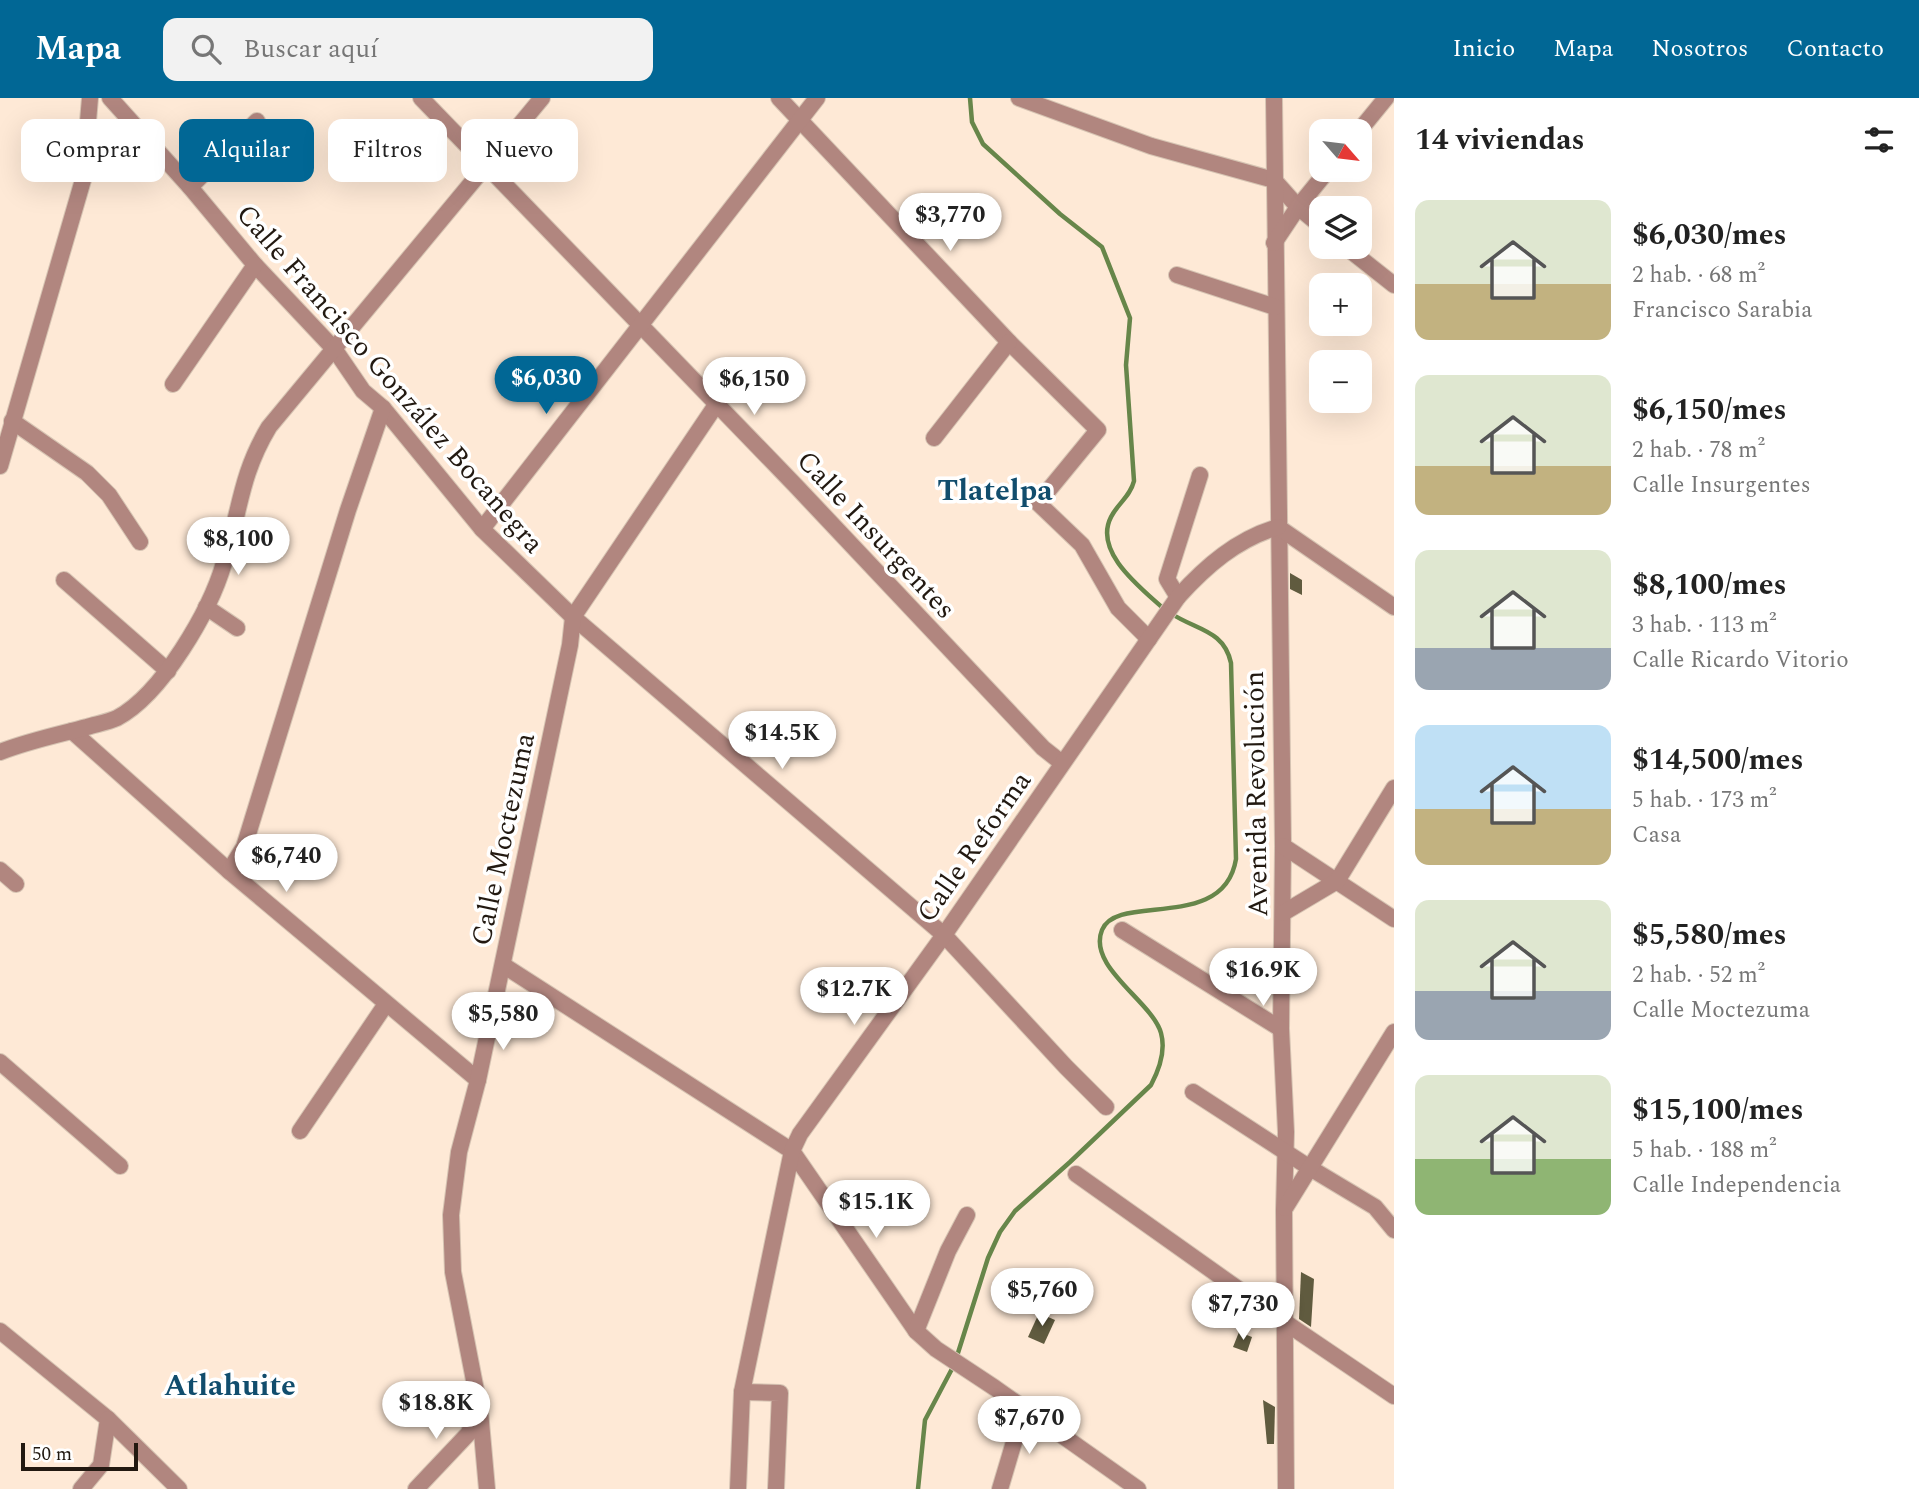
<!DOCTYPE html>
<html lang="es">
<head>
<meta charset="utf-8">
<style>
	:root { --surface:#fff; --page:#f2f2f2; --text:#222; --muted:#767676; --accent:#016795 }
	body { margin:0; font-family:Spectral,serif; background:var(--page); color:var(--text); height:100vh; display:flex; flex-direction:column; font-size:26px; white-space:nowrap }
	* { box-sizing:border-box; margin:0 }
	p { font-size:23px; color:var(--muted) }
	.icon { flex:none; width:38px; height:38px; fill:none; stroke:currentColor; stroke-width:2; stroke-linecap:round; stroke-linejoin:round }
	.map { position:relative; flex:1; overflow:hidden }
	.drawer { display:flex; flex-direction:column; background:var(--surface); width:525px }
	.drawer>* { flex:none }
	.top-card { position:absolute; left:21px; top:21px; width:665px; height:63px; display:flex; gap:14px }
	.needle { width:46px; rotate:118deg }
	.controls { position:absolute; left:1309px; top:21px; display:grid; gap:14px }
	.controls a { display:grid; place-items:center; width:63px; height:63px; border-radius:14px; background:var(--surface); box-shadow:0 7px 28px #0002; font-size:35px }
	.scale { position:absolute; left:21px; bottom:18px; width:117px; box-sizing:border-box; padding-left:7px; border:4px solid #221911; border-top:0; font-size:19px; line-height:24px; white-space:nowrap; color:#221911; -webkit-text-stroke:5px #fff; paint-order:stroke }
	.price { position:absolute; translate:-50% -60px; padding:0 16px; border-radius:24px; background:#fff; color:#222; font-size:23px; line-height:46px; filter:drop-shadow(0 2px 4px #0008) }
	.price::after { content:''; position:absolute; left:50%; top:42px; width:21px; height:16px; margin-left:-10px; background:inherit; clip-path:polygon(0 0,100% 0,50% 100%) }
	.price.active { background:var(--accent); color:#fff }
	ul { padding:0; list-style:none }
	li { display:flex; align-items:center; gap:21px; height:175px; padding:0 21px }
	li span { display:grid; place-items:center; flex:none; width:196px; height:140px; border-radius:14px; color:#555 }
	li>.icon { margin-inline-start:auto }
	span .icon { width:84px; height:84px; fill:#fffc; stroke-width:1 }
	li b { font-size:30px }
	h2 { display:flex; justify-content:space-between; align-items:center; height:84px; padding:0 21px; font-size:30px }
	.pill { padding:0 24px; border-radius:14px; background:var(--surface); box-shadow:0 7px 28px #0002; font-size:24px; line-height:63px }
	.pill.active { background:var(--accent); color:#fff }
	header { display:flex; align-items:center; gap:42px; box-sizing:border-box; height:98px; padding:0 35px; background:var(--accent); color:#fff }
	header strong { font-size:33px }
	nav { display:flex; gap:38px; margin-inline-start:auto; font-size:24px }
	.search { width:490px; height:63px; background:var(--page); display:flex; align-items:center; gap:18px; box-sizing:border-box; padding:0 24px; border-radius:14px; color:var(--muted); font-size:26px }
	main { display:flex; flex:1; min-height:0 }
	.map>svg:first-child { display:block }
	.lines { fill:none; stroke-linecap:round; stroke-linejoin:round }
	.stream { stroke:#67864a; stroke-width:4.5 }
	.building { fill:#605b3f }
	.minor-casing { stroke:#d6c4b3; stroke-width:18 }
	.minor { stroke:#b1867f; stroke-width:16 }
	.labels { text-anchor:middle; stroke-width:7; stroke-linejoin:round; paint-order:stroke }
	.street-label { font-size:28px; fill:#221911; stroke:#fff }
	.neighbourhood-label { font-size:30px; font-weight:bold; fill:#114d6d; stroke:#fff }
</style>
</head>
<body>
<header>
<strong>Mapa</strong>
<div class="search"><svg class="icon" aria-label="search" viewBox="0 0 24 24"><circle cx="10" cy="10" r="6"/><path d="M15 15l6 6"/></svg>Buscar aquí</div>
<nav><a>Inicio</a><a>Mapa</a><a>Nosotros</a><a>Contacto</a></nav>
</header>
<main>
<div class="map">
<svg width="1394" height="1391" viewBox="0 0 1394 1391">
	<rect width="100%" height="100%" fill="#fee9d6"/>
	<g class="lines">
		<!-- stream -->
		<g class="stream">
			<path d="M970 0 972 24 983 46 1060 116 1102 149 1130 220 1126 267 1134 383C1130 399 1118 405 1111 419 1093 454 1141 490 1164 511"/>
			<path d="M957 1258 988 1160 1000 1134 1015 1113 1070 1064 1151 987C1159 972 1166 953 1161 935 1152 903 1087 869 1102 832 1117 794 1224 835 1236 761L1231 565C1224 532 1196 532 1172 516"/>
			<path d="M918 1391 925 1322 954 1267"/>
		</g>
	</g>
	<!-- building -->
	<g class="building">
		<path d="M1290 475 1302 482V497L1290 491Z"/>
		<path d="M1301 1174 1314 1181 1311 1229 1299 1221Z"/>
		<path d="M1039 1215 1055 1222 1044 1246 1028 1239Z"/>
		<path d="M1239 1234 1252 1239 1247 1254 1233 1249Z"/>
		<path d="M1263 1302 1275 1309 1274 1346H1267Z"/>
	</g>
	<g class="lines">
		<!-- minor casing -->
		<g class="minor-casing">
			<g id="minor">
				<path d="M110 0 190 89 255 167 335 252 363 293 383 310 482 431 573 519 944 837 1066 969 1106 1009"/>
				<path d="M421 0 795 387 1043 650 1062 665"/>
				<path d="M779 0 1009 244 1098 332 1038 405 1082 447 1118 510 1149 541"/>
				<path d="M1019 0 1151 48 1274 82 1298 109 1321 128"/>
				<path d="M1274 0 1283 748 1281 931 1286 1034 1284 1112 1286 1391"/>
				<path d="M1359 33 1386 0"/>
				<path d="M190 89 257 23"/>
				<path d="M1274 145 1298 109 1328 72"/>
				<path d="M1346 149 1394 187"/>
				<path d="M1177 177 1275 209"/>
				<path d="M173 286 255 167"/>
				<path d="M12 323 87 375 109 397 140 444"/>
				<path d="M934 340 1009 244"/>
				<path d="M0 368 83 82 90 0"/>
				<path d="M1278 429 1394 509"/>
				<path d="M482 431 817 0"/>
				<path d="M64 482 168 573"/>
				<path d="M1178 499 1167 481 1200 377"/>
				<path d="M206 509 237 530"/>
				<path d="M72 633 229 773 478 982"/>
				<path d="M0 654C28 643 57 637 87 629 97 626 108 624 117 620 162 596 210 513 224 465 240 414 240 377 269 329L542 0"/>
				<path d="M1283 748 1394 821"/>
				<path d="M0 772 16 786"/>
				<path d="M229 773 244 749 348 412 383 310"/>
				<path d="M1283 815 1337 783 1394 690"/>
				<path d="M1122 832 1281 931"/>
				<path d="M503 867 792 1053 916 1233 936 1251 995 1290 1138 1391"/>
				<path d="M0 964 120 1068"/>
				<path d="M1193 994 1310 1070 1375 1109 1394 1132"/>
				<path d="M300 1033 386 906"/>
				<path d="M1076 1076 1286 1225 1394 1298"/>
				<path d="M1285 1110 1394 934"/>
				<path d="M0 1233 108 1321 101 1367 81 1391"/>
				<path d="M916 1233 948 1153 967 1117"/>
				<path d="M742 1294 780 1295 776 1391"/>
				<path d="M108 1321 179 1391"/>
				<path d="M416 1391 468 1336 480 1313"/>
				<path d="M487 1391 480 1313 453 1174 451 1117 459 1054 478 982 570 547 573 519 716 307"/>
				<path d="M738 1391 742 1294 792 1053 800 1036 944 837 1178 499C1206 468 1237 441 1278 429"/>
				<path d="M1000 1391 1014 1344 1028 1314"/>
			</g>
		</g>
		<!-- minor -->
		<use href="#minor" class="minor"/>
	</g>
	<g class="labels">
		<!-- street labels -->
		<g class="street-label">
			<text transform="translate(391 280) rotate(49)" y="10">Calle Francisco González Bocanegra</text>
			<text transform="translate(877 436) rotate(47)" y="10">Calle Insurgentes</text>
			<text transform="translate(1255 696) rotate(-91)" y="10">Avenida Revolución</text>
			<text transform="translate(502 741) rotate(-78)" y="10">Calle Moctezuma</text>
			<text transform="translate(973 748) rotate(-55)" y="10">Calle Reforma</text>
		</g>
		<!-- neighbourhood labels -->
		<g class="neighbourhood-label">
			<text x="995" y="402">Tlatelpa</text>
			<text x="230" y="1297">Atlahuite</text>
		</g>
	</g>
</svg>
<div class="controls">
<a><svg class="needle" viewBox="-14 -14 28 28"><path d="M0-13l5 13h-10z" fill="#e53935"/><path d="M0 13l5-13h-10z" fill="#767676"/></svg></a>
<a><svg class="icon" aria-label="layers" viewBox="0 0 24 24"><path d="M12 4l9 5-9 5-9-5zM3 14l9 5 9-5"/></svg></a>
<a>+</a>
<a>−</a>
</div>
<div class="scale">50 m</div>
<b class="price" style="left:950px;top:155px">$3,770</b>
<b class="price active" style="left:546px;top:318px">$6,030</b>
<b class="price" style="left:754px;top:319px">$6,150</b>
<b class="price" style="left:238px;top:479px">$8,100</b>
<b class="price" style="left:782px;top:673px">$14.5K</b>
<b class="price" style="left:286px;top:796px">$6,740</b>
<b class="price" style="left:1263px;top:910px">$16.9K</b>
<b class="price" style="left:854px;top:929px">$12.7K</b>
<b class="price" style="left:503px;top:954px">$5,580</b>
<b class="price" style="left:876px;top:1142px">$15.1K</b>
<b class="price" style="left:1042px;top:1230px">$5,760</b>
<b class="price" style="left:1243px;top:1244px">$7,730</b>
<b class="price" style="left:436px;top:1343px">$18.8K</b>
<b class="price" style="left:1029px;top:1358px">$7,670</b>
<div class="top-card">
<a class="pill">Comprar</a>
<a class="pill active">Alquilar</a>
<a class="pill">Filtros</a>
<a class="pill">Nuevo</a>
</div>
</div>
<section class="drawer">
<h2>14 viviendas<svg class="icon" aria-label="filters" viewBox="0 0 24 24"><path d="M4 7h16M4 17h16"/><circle cx="9" cy="7" r="2"/><circle cx="15" cy="17" r="2"/></svg></h2>
<ul>
<li><span style="background:linear-gradient(#dfe7d0 60%,#c2b280 0)"><svg class="icon" aria-label="home" viewBox="0 0 24 24"><path d="M3 11l9-7 9 7M6 9v11h12V9"/></svg></span><div><b>$6,030/mes</b><p>2 hab. · 68 m²</p><p>Francisco Sarabia</p></div></li>
<li><span style="background:linear-gradient(#dfe7d0 65%,#c2b280 0)"><svg class="icon" aria-label="home" viewBox="0 0 24 24"><path d="M3 11l9-7 9 7M6 9v11h12V9"/></svg></span><div><b>$6,150/mes</b><p>2 hab. · 78 m²</p><p>Calle Insurgentes</p></div></li>
<li><span style="background:linear-gradient(#dfe7d0 70%,#9aa5b1 0)"><svg class="icon" aria-label="home" viewBox="0 0 24 24"><path d="M3 11l9-7 9 7M6 9v11h12V9"/></svg></span><div><b>$8,100/mes</b><p>3 hab. · 113 m²</p><p>Calle Ricardo Vitorio</p></div></li>
<li><span style="background:linear-gradient(#bfe0f5 60%,#c2b280 0)"><svg class="icon" aria-label="home" viewBox="0 0 24 24"><path d="M3 11l9-7 9 7M6 9v11h12V9"/></svg></span><div><b>$14,500/mes</b><p>5 hab. · 173 m²</p><p>Casa</p></div></li>
<li><span style="background:linear-gradient(#dfe7d0 65%,#9aa5b1 0)"><svg class="icon" aria-label="home" viewBox="0 0 24 24"><path d="M3 11l9-7 9 7M6 9v11h12V9"/></svg></span><div><b>$5,580/mes</b><p>2 hab. · 52 m²</p><p>Calle Moctezuma</p></div></li>
<li><span style="background:linear-gradient(#dfe7d0 60%,#8fb573 0)"><svg class="icon" aria-label="home" viewBox="0 0 24 24"><path d="M3 11l9-7 9 7M6 9v11h12V9"/></svg></span><div><b>$15,100/mes</b><p>5 hab. · 188 m²</p><p>Calle Independencia</p></div></li>
</ul>
</section>
</main>
</body>
</html>
